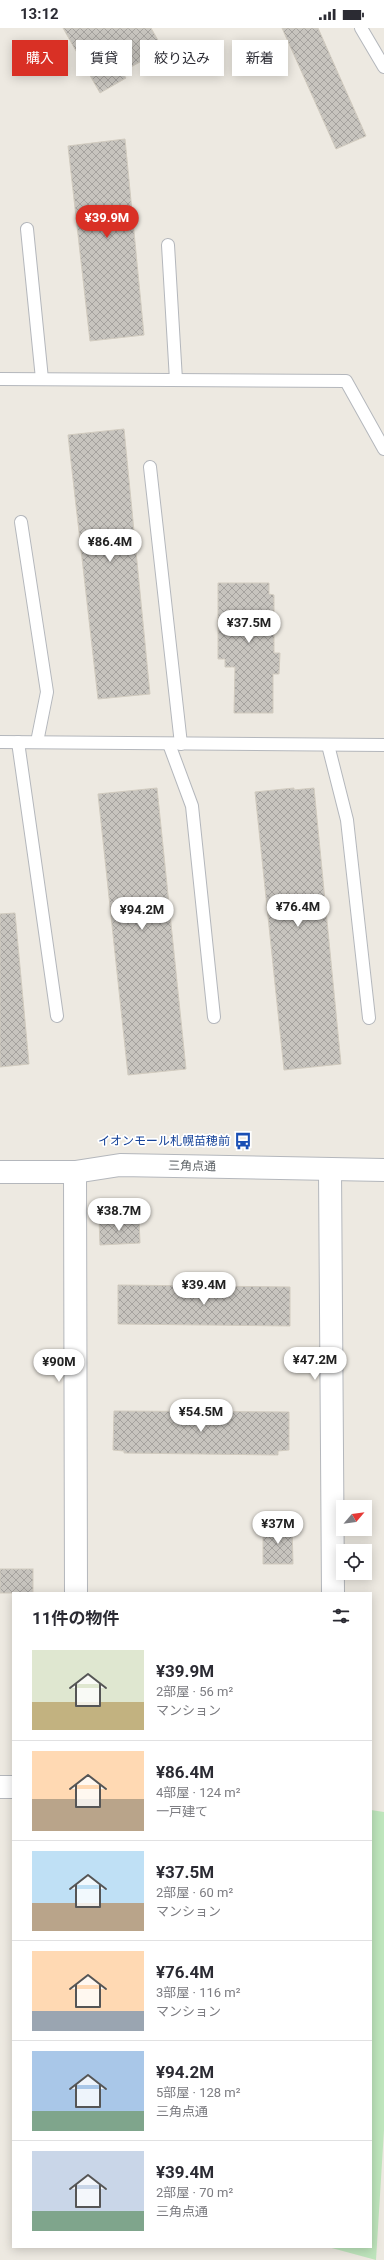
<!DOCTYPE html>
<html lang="ja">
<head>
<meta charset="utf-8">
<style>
	:root { --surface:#fff; --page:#f2f2f3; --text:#2b2b33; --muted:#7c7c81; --line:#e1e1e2; --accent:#d93025 }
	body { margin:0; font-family:Roboto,"Noto Sans JP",sans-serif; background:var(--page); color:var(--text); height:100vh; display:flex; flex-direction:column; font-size:15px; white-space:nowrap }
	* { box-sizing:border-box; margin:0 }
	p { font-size:13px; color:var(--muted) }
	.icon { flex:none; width:22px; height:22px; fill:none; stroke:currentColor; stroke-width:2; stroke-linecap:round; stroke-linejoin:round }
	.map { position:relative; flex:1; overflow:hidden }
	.panel { position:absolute; left:12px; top:1564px; width:360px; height:656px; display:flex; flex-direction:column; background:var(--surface); border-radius:0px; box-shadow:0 2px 10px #0003 }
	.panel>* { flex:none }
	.banner { position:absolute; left:12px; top:12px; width:360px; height:36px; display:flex; gap:8px }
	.needle { width:26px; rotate:61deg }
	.tools { position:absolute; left:336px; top:1472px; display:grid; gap:8px }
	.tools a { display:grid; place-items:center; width:36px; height:36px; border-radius:0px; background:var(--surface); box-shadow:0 2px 10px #0003; font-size:20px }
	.price { position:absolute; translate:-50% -34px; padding:0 9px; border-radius:14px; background:#fff; color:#222; font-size:13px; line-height:26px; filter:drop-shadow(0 1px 2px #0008) }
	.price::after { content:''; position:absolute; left:50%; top:24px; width:12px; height:9px; margin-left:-6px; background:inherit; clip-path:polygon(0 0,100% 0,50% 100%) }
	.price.on { background:var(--accent); color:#fff }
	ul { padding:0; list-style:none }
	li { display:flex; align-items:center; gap:12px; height:100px; padding:0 20px }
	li+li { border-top:1px solid var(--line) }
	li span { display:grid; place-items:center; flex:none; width:112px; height:80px; border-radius:0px; color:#555 }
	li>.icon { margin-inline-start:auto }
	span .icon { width:48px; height:48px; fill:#fffc; stroke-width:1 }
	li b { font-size:17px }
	h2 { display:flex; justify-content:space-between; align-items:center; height:48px; padding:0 20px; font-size:17px }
	.pill { padding:0 14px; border-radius:0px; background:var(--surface); box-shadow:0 2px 10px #0003; font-size:14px; line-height:36px }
	.pill.on { background:var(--accent); color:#fff }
	.status { display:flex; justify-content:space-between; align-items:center; height:28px; padding:0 20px; background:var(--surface); direction:ltr }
	.status svg { height:11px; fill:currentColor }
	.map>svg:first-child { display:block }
	.green { fill:#bee5bc }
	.building { fill:url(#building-cross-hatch); stroke:#d1cbbf }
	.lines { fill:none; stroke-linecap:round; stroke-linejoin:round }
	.service-casing { stroke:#b4b7bc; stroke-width:14 }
	.minor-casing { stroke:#b4b7bc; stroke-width:24 }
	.tertiary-casing { stroke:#b4b7bc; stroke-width:24 }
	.service { stroke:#fff; stroke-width:12 }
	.minor { stroke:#fff; stroke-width:22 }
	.tertiary { stroke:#fff; stroke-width:22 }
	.labels { text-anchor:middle; stroke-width:3.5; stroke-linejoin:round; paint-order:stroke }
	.transit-label { font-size:12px; fill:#164399; stroke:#fff; text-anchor:end }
	.street-label { font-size:12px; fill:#595e62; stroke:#fff }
</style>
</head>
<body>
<div class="status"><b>13:12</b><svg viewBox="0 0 49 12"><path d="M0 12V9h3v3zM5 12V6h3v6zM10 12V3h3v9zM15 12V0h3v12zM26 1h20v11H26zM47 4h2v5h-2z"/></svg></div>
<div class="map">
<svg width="384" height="2232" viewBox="0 0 384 2232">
	<defs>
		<pattern id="building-cross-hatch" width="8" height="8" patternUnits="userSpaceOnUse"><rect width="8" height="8" fill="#c7c4be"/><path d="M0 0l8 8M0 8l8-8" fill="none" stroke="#a5a29e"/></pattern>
	</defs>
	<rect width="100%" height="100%" fill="#ede9e1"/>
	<!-- green -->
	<path class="green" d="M371 1782 384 1784V2102L376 2232 328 2219H371Z"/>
	<!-- building -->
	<g class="building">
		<path d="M63 0H151L163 21 122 44 126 50 100 65Z"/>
		<path d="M282 0H318L366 108 336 121Z"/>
		<path d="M125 111 144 307 90 313 68 118Z"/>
		<path d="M124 401 150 666 98 671 68 407Z"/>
		<path d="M218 555H269V566L274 567V625H280L279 646H273V685H234L235 639H225V631H218Z"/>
		<path d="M157 760 186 1041 128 1047 98 766Z"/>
		<path d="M294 760V762L314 760 341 1036 284 1042 255 764Z"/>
		<path d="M15 885 29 1036 0 1039V886Z"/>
		<path d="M139 1191 140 1215 100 1217 99 1192Z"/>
		<path d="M118 1257 290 1259V1298L118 1296Z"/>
		<path d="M114 1383 289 1384V1422L278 1423V1427L124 1425V1423L113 1422Z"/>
		<path d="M263 1498H292L293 1536H263Z"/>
		<rect x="0" y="1541" width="33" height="24"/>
	</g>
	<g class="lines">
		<!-- service casing -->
		<g class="service-casing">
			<g id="service">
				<path d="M361 0 384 39"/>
				<path d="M27 201 42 351"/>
				<path d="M168 217 176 352"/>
				<path d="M0 351 346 353 384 421"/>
				<path d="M150 439 181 716"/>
				<path d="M21 494 47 664 37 714"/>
				<path d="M0 714 384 717"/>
				<path d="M18 714 57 988"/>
				<path d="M169 716 192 778 214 989"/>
				<path d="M328 717 347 792 369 990"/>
			</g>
		</g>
		<!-- minor casing -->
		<g class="minor-casing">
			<g id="minor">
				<path d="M330 1142 333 1565"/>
				<path d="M75 1144 76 1565"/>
				<path d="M0 1759H13"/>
			</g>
		</g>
		<!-- tertiary casing -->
		<g class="tertiary-casing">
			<path id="tertiary" d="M0 1144H75L120 1137 384 1142"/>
		</g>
		<!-- service -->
		<use href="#service" class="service"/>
		<!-- minor -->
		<use href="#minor" class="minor"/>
		<!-- tertiary -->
		<use href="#tertiary" class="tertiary"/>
	</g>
	<!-- icons -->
	<defs>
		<g id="bus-bare" transform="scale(1.38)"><path d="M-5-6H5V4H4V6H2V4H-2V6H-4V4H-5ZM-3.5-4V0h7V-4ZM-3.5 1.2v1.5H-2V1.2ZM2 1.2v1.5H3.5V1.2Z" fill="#1a4fb4" stroke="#fff" stroke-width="2.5" paint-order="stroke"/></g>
	</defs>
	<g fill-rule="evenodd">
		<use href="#bus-bare" x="243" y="1113"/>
	</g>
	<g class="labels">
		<!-- transit labels -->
		<g class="transit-label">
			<text x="230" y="1117">イオンモール札幌苗穂前</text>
		</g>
		<!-- street labels -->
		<g class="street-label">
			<text transform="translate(192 1138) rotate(1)" y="4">三角点通</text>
		</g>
	</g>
</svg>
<div class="tools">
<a><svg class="needle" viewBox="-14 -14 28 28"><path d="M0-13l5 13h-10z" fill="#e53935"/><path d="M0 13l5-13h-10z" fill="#7c7c81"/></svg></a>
<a><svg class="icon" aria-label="locate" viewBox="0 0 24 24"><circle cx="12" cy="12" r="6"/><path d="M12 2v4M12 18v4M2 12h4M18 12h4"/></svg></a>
</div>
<b class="price on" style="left:107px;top:211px">¥39.9M</b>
<b class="price" style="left:110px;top:535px">¥86.4M</b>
<b class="price" style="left:249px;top:616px">¥37.5M</b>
<b class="price" style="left:298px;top:900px">¥76.4M</b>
<b class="price" style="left:142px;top:903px">¥94.2M</b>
<b class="price" style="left:119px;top:1204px">¥38.7M</b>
<b class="price" style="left:204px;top:1278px">¥39.4M</b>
<b class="price" style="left:315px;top:1353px">¥47.2M</b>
<b class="price" style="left:59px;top:1355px">¥90M</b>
<b class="price" style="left:201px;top:1405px">¥54.5M</b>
<b class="price" style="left:278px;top:1517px">¥37M</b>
<div class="banner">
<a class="pill on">購入</a>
<a class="pill">賃貸</a>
<a class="pill">絞り込み</a>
<a class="pill">新着</a>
</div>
<section class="panel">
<h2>11件の物件<svg class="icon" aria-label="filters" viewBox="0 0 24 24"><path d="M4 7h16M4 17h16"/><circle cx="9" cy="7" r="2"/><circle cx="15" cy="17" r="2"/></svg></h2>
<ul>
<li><span style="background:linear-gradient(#dfe7d0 65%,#c2b280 0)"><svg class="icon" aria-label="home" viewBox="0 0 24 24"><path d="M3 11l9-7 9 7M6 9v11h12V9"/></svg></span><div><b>¥39.9M</b><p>2部屋 · 56 m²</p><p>マンション</p></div></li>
<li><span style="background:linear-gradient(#ffd9b3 60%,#b9a48a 0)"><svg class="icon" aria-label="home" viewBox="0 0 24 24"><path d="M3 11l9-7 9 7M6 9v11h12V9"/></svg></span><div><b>¥86.4M</b><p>4部屋 · 124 m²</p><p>一戸建て</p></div></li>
<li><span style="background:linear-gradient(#bfe0f5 65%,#b9a48a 0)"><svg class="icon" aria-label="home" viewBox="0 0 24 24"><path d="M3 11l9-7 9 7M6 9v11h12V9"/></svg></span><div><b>¥37.5M</b><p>2部屋 · 60 m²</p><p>マンション</p></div></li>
<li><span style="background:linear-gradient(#ffd9b3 75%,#9aa5b1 0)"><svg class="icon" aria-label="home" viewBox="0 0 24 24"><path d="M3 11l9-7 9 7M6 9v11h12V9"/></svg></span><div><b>¥76.4M</b><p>3部屋 · 116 m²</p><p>マンション</p></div></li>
<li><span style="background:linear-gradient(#a9c7e8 75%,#7fa58c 0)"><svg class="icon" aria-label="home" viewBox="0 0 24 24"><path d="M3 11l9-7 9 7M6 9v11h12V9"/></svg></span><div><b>¥94.2M</b><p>5部屋 · 128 m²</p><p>三角点通</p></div></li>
<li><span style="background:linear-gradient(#c9d6e8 75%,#7fa58c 0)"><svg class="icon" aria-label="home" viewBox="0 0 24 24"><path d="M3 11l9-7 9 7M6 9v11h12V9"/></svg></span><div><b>¥39.4M</b><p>2部屋 · 70 m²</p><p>三角点通</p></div></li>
</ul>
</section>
</div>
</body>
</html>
